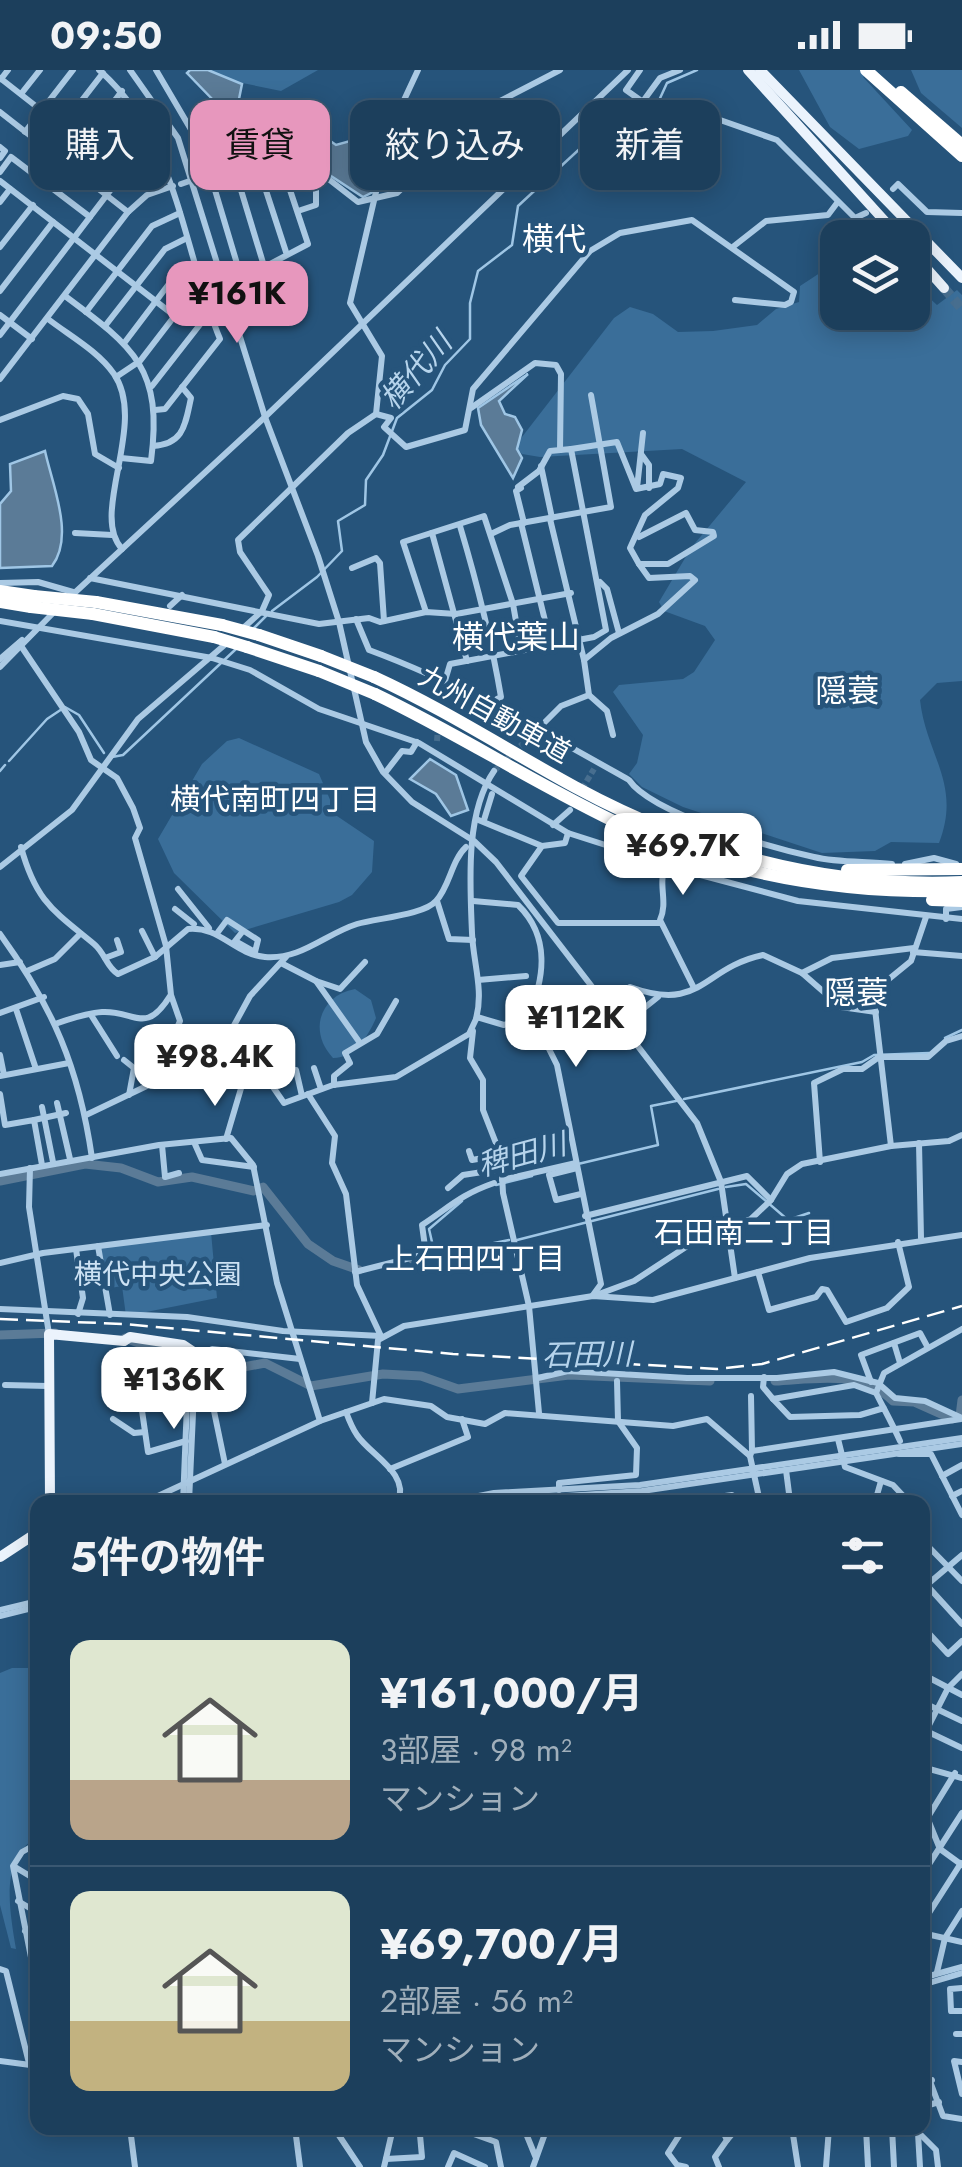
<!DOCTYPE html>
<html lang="ja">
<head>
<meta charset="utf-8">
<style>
	:root { --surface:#1c3f5c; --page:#294a65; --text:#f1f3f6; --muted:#a0afbb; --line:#3a5872; --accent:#e797bd }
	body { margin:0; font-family:Jost,"Noto Sans JP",sans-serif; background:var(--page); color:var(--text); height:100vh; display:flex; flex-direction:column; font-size:38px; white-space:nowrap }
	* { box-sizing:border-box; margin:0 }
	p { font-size:32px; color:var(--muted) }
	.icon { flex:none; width:55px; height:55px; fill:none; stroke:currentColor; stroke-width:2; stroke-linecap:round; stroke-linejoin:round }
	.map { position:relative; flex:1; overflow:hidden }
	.panel { position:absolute; left:30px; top:1425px; width:900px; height:640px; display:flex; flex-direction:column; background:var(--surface); border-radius:20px; box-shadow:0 5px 25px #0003,0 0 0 2px var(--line) }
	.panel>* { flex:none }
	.banner { position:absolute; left:30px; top:30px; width:902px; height:90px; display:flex; gap:20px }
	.buttons { position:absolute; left:820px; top:150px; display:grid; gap:20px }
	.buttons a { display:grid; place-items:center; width:110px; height:110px; border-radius:20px; background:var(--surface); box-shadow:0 5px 25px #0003,0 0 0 2px var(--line); font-size:50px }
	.price { position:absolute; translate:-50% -85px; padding:0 22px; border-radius:20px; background:#fff; color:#222; font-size:32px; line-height:65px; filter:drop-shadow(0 2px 5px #0008) }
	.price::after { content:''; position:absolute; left:50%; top:60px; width:30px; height:22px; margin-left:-15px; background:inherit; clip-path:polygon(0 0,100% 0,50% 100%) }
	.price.selected { background:var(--accent); color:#111 }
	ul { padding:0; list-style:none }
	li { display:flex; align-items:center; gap:30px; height:250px; padding:0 40px }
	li+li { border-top:2px solid var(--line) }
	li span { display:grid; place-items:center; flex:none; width:280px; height:200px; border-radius:20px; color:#555 }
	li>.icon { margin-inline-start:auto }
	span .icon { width:120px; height:120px; fill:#fffc; stroke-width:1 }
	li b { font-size:42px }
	h2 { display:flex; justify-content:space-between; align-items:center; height:120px; padding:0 40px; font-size:42px }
	.chip { padding:0 35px; border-radius:20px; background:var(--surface); box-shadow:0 5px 25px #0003,0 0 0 2px var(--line); font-size:35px; line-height:90px }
	.chip.selected { background:var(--accent); color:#111 }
	.status { display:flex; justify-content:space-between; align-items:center; height:70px; padding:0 50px; background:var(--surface); direction:ltr }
	.status svg { height:28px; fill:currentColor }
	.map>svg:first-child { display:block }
	.green { fill:#3a6e99 }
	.water { fill:#5b7b97; stroke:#9fc6e5; stroke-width:2.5 }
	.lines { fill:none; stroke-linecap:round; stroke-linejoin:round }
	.stream { stroke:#9fc6e5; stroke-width:2.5 }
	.river { stroke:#5b7b97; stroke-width:9 }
	.minor-tunnel { stroke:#476e8f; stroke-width:6; stroke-dasharray:6 3; stroke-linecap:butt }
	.major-tunnel { stroke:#476e8f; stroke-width:10; stroke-dasharray:10 5; stroke-linecap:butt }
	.minor { stroke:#abcae4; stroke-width:6 }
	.major { stroke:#ebf3fc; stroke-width:10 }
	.highway { stroke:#fff; stroke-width:12 }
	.rail { stroke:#fff; stroke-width:2.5; stroke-dasharray:18 8; stroke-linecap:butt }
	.minor-bridge { stroke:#abcae4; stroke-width:6 }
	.highway-bridge { stroke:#fff; stroke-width:12 }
	.labels { text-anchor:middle; stroke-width:9; stroke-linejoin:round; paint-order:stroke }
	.street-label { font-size:28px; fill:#fff; stroke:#26547b }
	.park-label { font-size:28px; fill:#cde2f4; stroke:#26547b }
	.water-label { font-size:30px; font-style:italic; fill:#b6d4ec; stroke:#26547b }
	.neighbourhood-label { font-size:30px; fill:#fff; stroke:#26547b }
	.quarter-label { font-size:32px; fill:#fff; stroke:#26547b }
</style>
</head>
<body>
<div class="status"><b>09:50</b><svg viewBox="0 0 49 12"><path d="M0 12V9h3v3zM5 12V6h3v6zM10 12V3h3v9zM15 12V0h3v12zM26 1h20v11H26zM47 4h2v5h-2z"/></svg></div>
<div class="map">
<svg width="962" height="2097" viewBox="0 0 962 2097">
	<rect width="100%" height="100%" fill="#26547b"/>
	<!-- green -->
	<g class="green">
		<path d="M208 0H318L281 21 223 9Z"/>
		<path d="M799 0H873L863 7 912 60 908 66 859 79 830 57Z"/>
		<path d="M911 0H962V58L921 23Z"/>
		<path d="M829 197 837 199 838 242H912L913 213 937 235 957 220 962 225V611L937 613 920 630C926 685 962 714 939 773L891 772 875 781 822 783 683 737 642 717 629 704 637 693 643 665 613 622 619 615 683 609 694 602 715 570 705 556 664 541 659 532 691 478 746 412 682 379 540 387 522 384 515 376 614 248 630 237 653 244 678 262 713 261 757 255 776 239 799 232 800 216Z"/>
		<path d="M239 668 319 704 337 746 374 771 372 802 352 825 339 832 235 863 174 803 158 769 202 694 227 671Z"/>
		<path d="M355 919 371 930 376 948C368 966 355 988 333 988 309 963 318 926 355 919Z"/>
		<path d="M211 1162 217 1228 126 1246 122 1216 105 1219 98 1176Z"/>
		<path d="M12 1598H37V1704L29 1716 37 1725V1767C0 1788 9 1837 16 1879L11 1878 0 1835V1603Z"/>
	</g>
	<!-- water -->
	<g class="water">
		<path d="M190 0H208L242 14 237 39 216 33 187 3Z"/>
		<path d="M319 63 336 75 372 65 381 82 373 122 363 127 328 104 309 74Z"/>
		<path d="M528 304 499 331 505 344 515 347 522 360 517 379 522 388 513 408 481 355 478 338Z"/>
		<path d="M45 381C52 414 75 466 52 496L0 498V434L11 421 10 394Z"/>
		<path d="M430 689 456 705 468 740 451 746 436 724 410 709Z"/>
	</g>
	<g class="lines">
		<!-- stream -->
		<g class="stream">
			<path d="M652 36 656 37 667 13 697 0"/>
			<path d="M272 541 317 507 342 481 338 451 365 435 366 410 383 385 397 348 432 320 445 295 470 269V233L478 201 512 175 518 136 586 73 617 74 645 37"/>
			<path d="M254 558 266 546"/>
			<path d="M112 687 123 685 236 579"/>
			<path d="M9 691 47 649 65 637 79 645 104 683"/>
			<path d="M0 701 5 695"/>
			<path d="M945 968 962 960"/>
			<path d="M684 1029 862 992 874 985 929 983"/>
			<path d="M578 1094 658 1075 651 1036 676 1031"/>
			<path d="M496 1115 532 1106"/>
			<path d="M726 1117 746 1114 788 1150 809 1143"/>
			<path d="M462 1131 429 1159 435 1185 509 1170"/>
			<path d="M517 1170 718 1119"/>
		</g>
		<!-- river -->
		<g class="river">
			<path d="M0 1111 85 1094 121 1098 158 1112 192 1107 254 1121 263 1117 308 1174 333 1191 359 1200"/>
			<path d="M413 1190 435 1185"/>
			<path d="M0 1265 55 1263"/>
			<path d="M125 1268 163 1282 182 1300"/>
			<path d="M201 1305 265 1293 311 1316 383 1304 421 1306 458 1319 569 1305 710 1311"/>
			<path d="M775 1311C816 1309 861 1299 893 1331L914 1332 952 1349 960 1346 962 1330"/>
		</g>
		<!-- minor-tunnel -->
		<g class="minor-tunnel">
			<path d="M437 671 438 658"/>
			<path d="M494 701 532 665"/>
			<path d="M582 719 594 699"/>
		</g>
		<!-- major-tunnel -->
		<path class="major-tunnel" d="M944 218 962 239"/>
		<!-- minor -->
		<g class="minor">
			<path d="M99 0C178 69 182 178 220 269L165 339 155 340"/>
			<path d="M130 0 178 68 265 347 318 486 339 552 366 672 383 702 412 732 474 771 496 792 697 1053 721 1112 735 1208"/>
			<path d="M156 0 203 80 241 207"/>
			<path d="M640 0 626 20 657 42 703 44 777 70 855 148 866 143"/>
			<path d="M0 8 134 113 166 100"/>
			<path d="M1 9 8 0"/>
			<path d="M21 24 40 0"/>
			<path d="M641 34 660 8 680 0"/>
			<path d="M399 35 446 63"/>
			<path d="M0 42 128 142"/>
			<path d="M219 45 227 72"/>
			<path d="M62 56 103 3"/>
			<path d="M25 62 73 0"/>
			<path d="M83 72 122 21"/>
			<path d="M0 77 5 81 0 88"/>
			<path d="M103 88 138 42"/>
			<path d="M256 90 286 182"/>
			<path d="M234 97 264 196"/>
			<path d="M0 102 11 87 90 147"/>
			<path d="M208 105 280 82"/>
			<path d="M287 105 313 97 358 132 397 123 443 80 449 72 446 63 454 55 560 0"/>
			<path d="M0 111 175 246"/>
			<path d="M893 119 898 114 927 142 962 143"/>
			<path d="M0 132 10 119"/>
			<path d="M298 141 316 135V102"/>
			<path d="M734 176 766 151 828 145 837 133"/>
			<path d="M0 177 33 135"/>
			<path d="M0 221 53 152"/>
			<path d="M65 226C135 278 163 299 151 391L121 388"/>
			<path d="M86 242 152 156 180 143"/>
			<path d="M0 245 32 269"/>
			<path d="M48 249C70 266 98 281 114 304 148 354 89 444 122 479"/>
			<path d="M105 256 165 179 187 168"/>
			<path d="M0 265 151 67"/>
			<path d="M125 272 181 198 195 194"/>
			<path d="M116 307 140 291 193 222 253 203 308 174 270 60 203 80"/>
			<path d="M0 309 128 142 147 125 173 116"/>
			<path d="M152 316 209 243"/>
			<path d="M471 338 535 293 556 295 561 304 560 380"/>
			<path d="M376 344 391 348 384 357 406 377 465 360 473 319 590 181 620 163 692 150 794 222 791 232 785 235 735 230"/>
			<path d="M0 350 63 326 78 329 88 344 95 384 119 398"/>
			<path d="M153 376C184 374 185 355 191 328L182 317"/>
			<path d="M571 379 617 372 636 419 660 414 663 404 681 408 678 418 645 445 630 478 639 494"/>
			<path d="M641 384 649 395V418"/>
			<path d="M541 396 552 448"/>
			<path d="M521 418 516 421 524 453"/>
			<path d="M637 418 643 363"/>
			<path d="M550 449 584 590"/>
			<path d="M521 453 551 575"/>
			<path d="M460 456C477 513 491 568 501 627L490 633"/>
			<path d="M75 463 112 465"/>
			<path d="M432 463 467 591"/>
			<path d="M493 463 510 455 611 437 591 325"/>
			<path d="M352 498 376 488 380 493 384 551"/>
			<path d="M90 508 319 554 369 548 380 552 426 542 456 544 571 523"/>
			<path d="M600 512 607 519 619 563"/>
			<path d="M0 513 38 512 73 522"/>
			<path d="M69 528 265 347 628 0"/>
			<path d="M170 536 182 525"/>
			<path d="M426 542 403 472 484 446 513 534 521 580"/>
			<path d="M356 549 369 580C461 614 544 662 629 710 652 744 772 778 814 787 839 793 867 791 892 794"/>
			<path d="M0 551 212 588 250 600 319 639 419 673 568 763 693 803 798 831 962 849"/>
			<path d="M241 560 262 541 269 525 240 482 238 470 348 363 376 344 382 286 350 233 391 58 418 0"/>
			<path d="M19 573 79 662 91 690 117 708 133 738 140 758 135 768 166 876 171 925 180 951 174 965 180 986 242 1015 226 1069"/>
			<path d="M0 589 22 570"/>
			<path d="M0 597 56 540"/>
			<path d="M442 621 450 594 594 567 606 560 571 379 550 381 539 401 518 417"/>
			<path d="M589 625 607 641 613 665"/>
			<path d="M532 665 561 636 589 625 584 590 611 568 658 544 695 510 690 506 649 508 639 494H668L714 466 713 462 695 460 686 443 639 467"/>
			<path d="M385 703 402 681 411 682 417 672"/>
			<path d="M476 749 542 776"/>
			<path d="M484 750 492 724"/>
			<path d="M553 755 570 740"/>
			<path d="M568 763 565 773 542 776 521 806 558 853H660"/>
			<path d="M21 777C36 832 54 841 94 874 105 883 107 898 118 904L155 887 188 859C220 856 234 884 265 887 301 890 325 864 357 854 377 848 424 845 436 831 450 816 451 791 466 777"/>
			<path d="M667 794C656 813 669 830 660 850L694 918"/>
			<path d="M905 794 934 788 956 794"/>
			<path d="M0 797 72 740 138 649 228 572"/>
			<path d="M178 819 209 858"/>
			<path d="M437 831 449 869 473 870"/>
			<path d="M473 831 518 835C550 866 545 908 528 946"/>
			<path d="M175 839 194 854"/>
			<path d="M946 849V839L962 837"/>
			<path d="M142 861 155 887"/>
			<path d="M218 862 227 850 258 870 255 882 235 871 243 861"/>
			<path d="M0 864C53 937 79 998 92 1088"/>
			<path d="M913 882 962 886"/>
			<path d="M105 888 121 882 117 870"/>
			<path d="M281 893 316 911 360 973"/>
			<path d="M0 895 20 892"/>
			<path d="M27 901 55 889 78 866"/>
			<path d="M802 903 832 888 914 878"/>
			<path d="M478 910 526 906"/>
			<path d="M316 911 340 919 365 892"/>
			<path d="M16 939 36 999"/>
			<path d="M0 943 44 927"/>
			<path d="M91 945 117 986"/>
			<path d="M533 947 557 995 601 1214 593 1225"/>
			<path d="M476 949C484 920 473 892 472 863 470 813 465 743 494 701"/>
			<path d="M55 954C69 949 87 943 102 942 135 940 145 966 170 926"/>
			<path d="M473 961 470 988 483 1010V1040L501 1086 503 1123 529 1236 539 1343"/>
			<path d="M544 976 624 954 658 927"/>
			<path d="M0 985 4 1005"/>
			<path d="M124 990 134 998 129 1025"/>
			<path d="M314 998 321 1019"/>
			<path d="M296 1000 302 1026"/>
			<path d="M217 1005 235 985 264 1004 284 1033 333 1015 396 1007 469 964 477 947 504 955 609 918 616 927 630 917C702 943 702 898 763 885L802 903 841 937 876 942"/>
			<path d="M0 1006 69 993"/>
			<path d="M334 1015V1006L350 993 345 983 377 964 396 931"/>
			<path d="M0 1024 5 1055 34 1050 42 1095"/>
			<path d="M308 1024 335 1066 332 1093 346 1124 357 1215 380 1264"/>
			<path d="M57 1033 70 1089"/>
			<path d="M42 1037 53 1092"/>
			<path d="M86 1045 220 981 250 926 286 887"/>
			<path d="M34 1050 66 1043"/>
			<path d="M194 1072 202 1090 254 1097"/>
			<path d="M919 1073 921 1168"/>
			<path d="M162 1075 165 1107 179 1103"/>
			<path d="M891 1076 873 922 911 891 926 847"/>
			<path d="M469 1081 472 1090 500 1085"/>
			<path d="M820 1092 814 1013 843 999H862L879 987H928L946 971 962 966"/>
			<path d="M30 1098 29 1137 49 1264"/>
			<path d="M577 1098 549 1105 556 1130 581 1124"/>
			<path d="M0 1104 159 1075 231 1068 253 1095 277 1213 320 1351"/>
			<path d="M502 1110 576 1093"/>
			<path d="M448 1118 463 1105 502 1099"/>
			<path d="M585 1146 747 1106 771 1130"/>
			<path d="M98 1176 110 1245"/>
			<path d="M76 1179 83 1228 78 1244"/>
			<path d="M0 1193 43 1183 267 1155"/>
			<path d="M355 1202 426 1184 422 1155C451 1136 460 1125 494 1113"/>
			<path d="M758 1202 769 1240 816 1227 822 1219 827 1220 846 1252 887 1238 909 1217 898 1172"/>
			<path d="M599 1224 634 1211 695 1171 751 1149 771 1130 787 1104 802 1094 891 1076 949 1071 962 1065"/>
			<path d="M0 1239 187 1247 283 1261 381 1266"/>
			<path d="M894 1273 900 1293"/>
			<path d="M203 1284 212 1279 300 1289"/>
			<path d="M155 1293 159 1314 139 1320 148 1382 186 1371"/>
			<path d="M204 1293 225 1394"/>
			<path d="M764 1307 763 1317 773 1329"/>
			<path d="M538 1308 568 1301 687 1308H777L834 1302 878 1313 895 1328 925 1331 962 1348"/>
			<path d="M871 1312 861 1285 920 1263 927 1276"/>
			<path d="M5 1315 48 1316"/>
			<path d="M876 1323 884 1303 962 1259"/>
			<path d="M116 1324 139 1320"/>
			<path d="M751 1326 752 1381"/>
			<path d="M372 1333 378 1270 404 1256 593 1226 653 1230 810 1188 962 1165"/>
			<path d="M884 1338 860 1345 790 1347 773 1329 854 1315 876 1323C884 1339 893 1355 900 1371"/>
			<path d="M346 1342C349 1350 352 1358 357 1365 370 1385 410 1403 398 1432"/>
			<path d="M113 1349 134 1363 145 1362"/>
			<path d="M838 1369 845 1397 893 1415 909 1432"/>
			<path d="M899 1384H931L962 1445"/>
			<path d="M750 1386 752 1381 961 1349"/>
			<path d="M390 1399 468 1367 462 1349"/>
			<path d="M786 1400 790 1431"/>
			<path d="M942 1406 962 1395"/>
			<path d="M559 1420V1413L636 1405 637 1378 618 1351 617 1311"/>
			<path d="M952 1426 962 1421"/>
			<path d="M790 1431 845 1428 860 1432"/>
			<path d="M145 1432 320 1351 384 1329 431 1336 447 1347 485 1354 505 1343 673 1356 707 1349 750 1386 760 1432"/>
			<path d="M183 1432 189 1284 193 1281 205 1289 195 1299 189 1432"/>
			<path d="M412 1432 436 1427 438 1432"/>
			<path d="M448 1432 494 1423 640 1415 962 1368"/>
			<path d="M476 1432 642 1421 962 1374"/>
			<path d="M683 1432 732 1425 733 1432"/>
			<path d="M875 1432 881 1411"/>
			<path d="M922 1470 962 1511"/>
			<path d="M922 1510 962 1554"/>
			<path d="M922 1519 962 1485"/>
			<path d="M35 1537 33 1574 38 1575"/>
			<path d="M0 1540 38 1531"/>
			<path d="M0 1546 36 1537"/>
			<path d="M922 1556 948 1584 962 1571"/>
			<path d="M922 1586 929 1588"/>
			<path d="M922 1604 962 1625"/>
			<path d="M922 1632 962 1651"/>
			<path d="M922 1659 962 1678"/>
			<path d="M922 1669 948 1618 962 1604"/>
			<path d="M922 1697 962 1708"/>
			<path d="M38 1709 32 1714 38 1720"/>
			<path d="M922 1735 940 1779 962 1795"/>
			<path d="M928 1747 955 1703"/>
			<path d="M38 1773 22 1782 13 1796 38 1923"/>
			<path d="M15 1797 38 1811"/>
			<path d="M922 1805 962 1743"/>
			<path d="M18 1831 38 1843"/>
			<path d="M922 1854 961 1793"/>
			<path d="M25 1861 38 1869"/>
			<path d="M922 1863 962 1872"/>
			<path d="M0 1899 6 1901 29 1993"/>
			<path d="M937 1902 945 1868 962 1841"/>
			<path d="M922 1908 962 1897"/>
			<path d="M922 1915 962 1903"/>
			<path d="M962 1918 950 1919 951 1941H962"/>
			<path d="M956 1964H962"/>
			<path d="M922 1990 943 2046 962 2049"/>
			<path d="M0 1991 38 1996"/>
			<path d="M962 1992 954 1991 962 2024"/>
			<path d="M922 2013 932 2010"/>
			<path d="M922 2037 939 2032"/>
			<path d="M130 2058 135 2097"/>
			<path d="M295 2058 300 2097"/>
			<path d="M334 2058 360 2097"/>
			<path d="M457 2058 496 2072 501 2097"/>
			<path d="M503 2058 505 2061"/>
			<path d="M519 2058 525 2061 536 2088"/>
			<path d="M684 2058 668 2083 677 2095 686 2097"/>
			<path d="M721 2058 727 2070 737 2058"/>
			<path d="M792 2058 798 2097"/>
			<path d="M866 2058 868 2097"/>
			<path d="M892 2058 894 2097"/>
			<path d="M914 2058 936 2080 938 2097"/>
			<path d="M918 2063 920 2097"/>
			<path d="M386 2089 422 2087 420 2065"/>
			<path d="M384 2097 393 2058"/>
			<path d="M448 2097 454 2083 485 2097"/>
			<path d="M533 2097 547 2058"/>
			<path d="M719 2097 715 2087 727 2070"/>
			<path d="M826 2097 829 2058"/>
		</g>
		<!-- major -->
		<g class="major">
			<path d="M748 0 900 168"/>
			<path d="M760 0 962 208"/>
			<path d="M912 182 944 218"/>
			<path d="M50 1432 49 1264 124 1271 130 1267 183 1275 192 1281"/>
			<path d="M0 1487 38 1462"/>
		</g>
		<!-- highway -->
		<g class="highway">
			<path d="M866 0 962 86"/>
			<path d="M901 22 962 75"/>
			<path d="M0 521 34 526"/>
			<path d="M0 532 31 537"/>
			<path d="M96 532 222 555"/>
			<path d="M93 544 214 567"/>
			<path d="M259 565 321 586"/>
			<path d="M247 577 319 601"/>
			<path d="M374 607C444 639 507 680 575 717 695 782 825 818 962 812"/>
			<path d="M375 624C461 665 540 717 626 757 731 807 847 824 962 821"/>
			<path d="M847 800 962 799"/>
			<path d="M932 830 962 831"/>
		</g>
		<!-- rail -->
		<path class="rail" d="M0 1249 124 1254 453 1284 717 1299 762 1294 962 1236"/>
		<!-- minor-bridge -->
		<path class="minor-bridge" d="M181 114 207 105"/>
		<!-- highway-bridge -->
		<g class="highway-bridge">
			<path d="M34 526 96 532"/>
			<path d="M31 537 93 544"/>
			<path d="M222 555 259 565"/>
			<path d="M214 567 247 577"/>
			<path d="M321 586 374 607"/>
			<path d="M319 601 375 624"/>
		</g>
	</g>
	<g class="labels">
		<!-- street labels -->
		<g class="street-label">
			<text transform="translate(495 644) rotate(29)" y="10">九州自動車道</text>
		</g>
		<!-- park labels -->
		<g class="park-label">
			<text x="158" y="1214">横代中央公園</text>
		</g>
		<!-- water labels -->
		<g class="water-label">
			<text transform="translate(416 301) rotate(-49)" y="10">横代川</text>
			<text transform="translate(522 1085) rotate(-15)" y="10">稗田川</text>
			<text transform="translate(587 1285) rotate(-1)" y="10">石田川</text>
		</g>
		<!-- neighbourhood labels -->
		<g class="neighbourhood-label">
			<text x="275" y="740">横代南町四丁目</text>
			<text x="744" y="1173">石田南二丁目</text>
			<text x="475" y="1199">上石田四丁目</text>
		</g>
		<!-- quarter labels -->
		<g class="quarter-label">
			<text x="554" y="180">横代</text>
			<text x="516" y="578">横代葉山</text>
			<text x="847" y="632">隠蓑</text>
			<text x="856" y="934">隠蓑</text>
		</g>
	</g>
</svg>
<div class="buttons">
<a><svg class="icon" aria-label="layers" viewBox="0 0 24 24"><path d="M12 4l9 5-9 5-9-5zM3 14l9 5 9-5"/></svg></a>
</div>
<b class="price selected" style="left:237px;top:276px">¥161K</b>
<b class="price" style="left:683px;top:828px">¥69.7K</b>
<b class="price" style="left:576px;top:1000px">¥112K</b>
<b class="price" style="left:215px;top:1039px">¥98.4K</b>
<b class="price" style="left:174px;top:1362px">¥136K</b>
<div class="banner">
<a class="chip">購入</a>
<a class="chip selected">賃貸</a>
<a class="chip">絞り込み</a>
<a class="chip">新着</a>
</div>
<section class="panel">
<h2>5件の物件<svg class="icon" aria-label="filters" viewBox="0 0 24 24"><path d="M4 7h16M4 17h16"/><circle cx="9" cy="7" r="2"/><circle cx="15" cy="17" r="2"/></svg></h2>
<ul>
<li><span style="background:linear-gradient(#dfe7d0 70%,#b9a48a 0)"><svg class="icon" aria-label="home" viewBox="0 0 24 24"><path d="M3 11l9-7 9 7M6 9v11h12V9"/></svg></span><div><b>¥161,000/月</b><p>3部屋 · 98 m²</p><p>マンション</p></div></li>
<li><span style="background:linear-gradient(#dfe7d0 65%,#c2b280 0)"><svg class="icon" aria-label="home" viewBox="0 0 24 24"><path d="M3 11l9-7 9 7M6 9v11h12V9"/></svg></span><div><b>¥69,700/月</b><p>2部屋 · 56 m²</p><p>マンション</p></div></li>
</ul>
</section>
</div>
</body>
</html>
